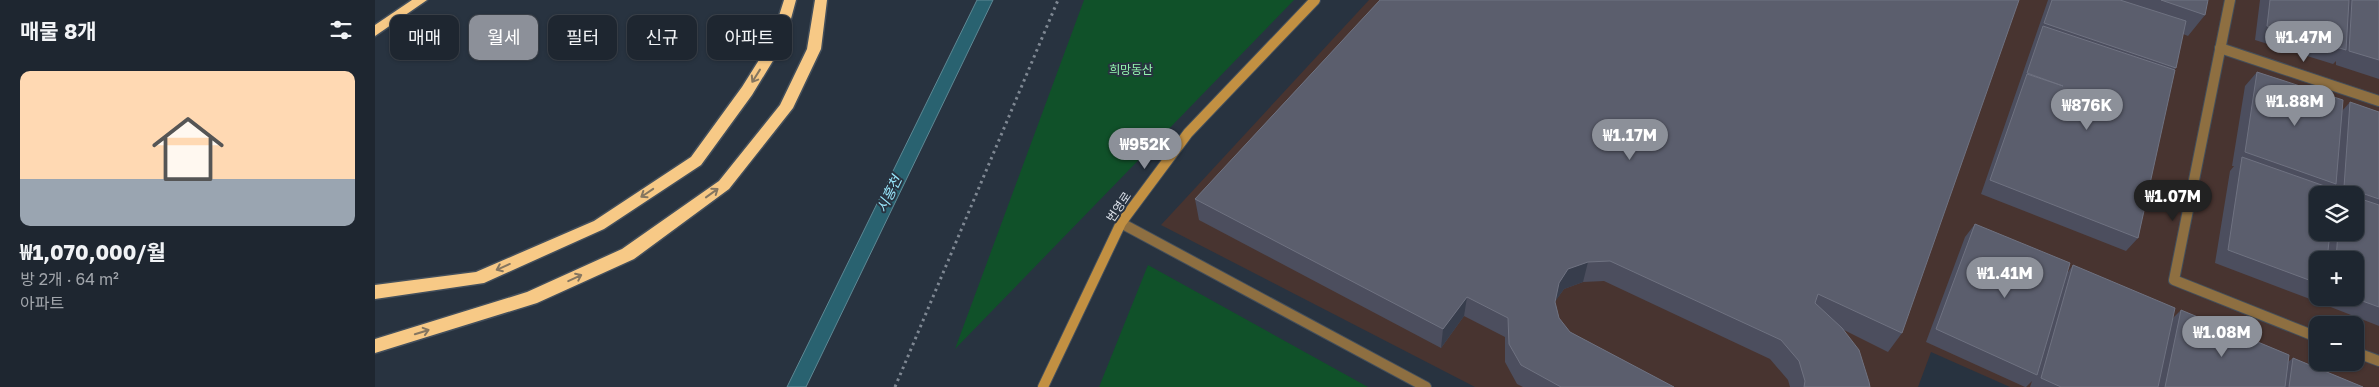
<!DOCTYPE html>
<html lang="ko">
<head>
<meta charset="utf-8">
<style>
	:root { --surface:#1e2630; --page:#2b323c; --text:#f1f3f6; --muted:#a1a5ab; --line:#3c434c; --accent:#8c9099 }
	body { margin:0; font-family:"Golos Text","Noto Sans KR",sans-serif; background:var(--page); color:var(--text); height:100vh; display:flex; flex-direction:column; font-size:19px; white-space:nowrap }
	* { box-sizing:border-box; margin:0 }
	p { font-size:16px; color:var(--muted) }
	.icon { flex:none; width:28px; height:28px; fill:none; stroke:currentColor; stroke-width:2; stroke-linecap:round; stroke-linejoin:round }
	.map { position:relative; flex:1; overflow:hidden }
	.panel { display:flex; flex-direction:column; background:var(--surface); width:375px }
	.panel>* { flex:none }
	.top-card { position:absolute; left:15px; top:15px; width:475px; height:45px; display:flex; gap:10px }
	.controls { position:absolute; left:1934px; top:186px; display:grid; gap:10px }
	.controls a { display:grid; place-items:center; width:55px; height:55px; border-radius:10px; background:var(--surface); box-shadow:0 1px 4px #0004,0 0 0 1px var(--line); font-size:25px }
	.price { position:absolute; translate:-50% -42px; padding:0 11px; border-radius:18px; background:var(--accent); color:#fff; font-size:16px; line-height:32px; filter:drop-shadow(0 1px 2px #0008) }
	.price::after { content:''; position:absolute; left:50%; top:30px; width:15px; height:11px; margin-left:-8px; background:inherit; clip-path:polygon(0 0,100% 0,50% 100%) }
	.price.current { background:#222; color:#fff }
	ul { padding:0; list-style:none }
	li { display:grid; align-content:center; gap:10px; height:265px; padding:0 20px }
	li+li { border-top:1px solid var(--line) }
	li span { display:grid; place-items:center; height:155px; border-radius:10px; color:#555 }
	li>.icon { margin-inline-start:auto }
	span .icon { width:90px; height:90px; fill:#fffc; stroke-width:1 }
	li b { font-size:21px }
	h2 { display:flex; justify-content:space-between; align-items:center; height:60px; padding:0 20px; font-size:21px }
	.tag { padding:0 18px; border-radius:10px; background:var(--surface); box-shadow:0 1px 4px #0004,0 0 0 1px var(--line); font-size:18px; line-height:45px }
	.tag.current { background:var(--accent); color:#fff }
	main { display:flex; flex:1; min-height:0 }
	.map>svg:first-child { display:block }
	.industrial { fill:#483430; fill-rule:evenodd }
	.green { fill:#105129 }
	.water { fill:#296270; stroke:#5e8894 }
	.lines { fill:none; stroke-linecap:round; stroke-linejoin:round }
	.lane-casing { stroke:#444f5b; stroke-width:12 }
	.street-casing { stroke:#444f5b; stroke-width:12 }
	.secondary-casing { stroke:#444f5b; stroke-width:12 }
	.highway-casing { stroke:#444f5b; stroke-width:3 }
	.path { stroke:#7f8893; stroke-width:3; stroke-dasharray:2.5 4; stroke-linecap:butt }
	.lane { stroke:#8e6f41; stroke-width:10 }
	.street { stroke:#8e6f41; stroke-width:10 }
	.secondary { stroke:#c29042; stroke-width:10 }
	.highway { fill:#f7c986; fill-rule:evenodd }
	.wall { fill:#4c4e5e; fill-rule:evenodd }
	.shaded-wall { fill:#373d4c }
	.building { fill:#5b5e6d; stroke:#6f7281 }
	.oneway { stroke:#857660 }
	.labels { text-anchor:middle; stroke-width:4; stroke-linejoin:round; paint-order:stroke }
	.park-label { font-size:12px; fill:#94f6af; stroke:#283340 }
	.street-label { font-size:12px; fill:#dae0e9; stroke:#283340 }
	.water-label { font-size:14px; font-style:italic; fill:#99e7fc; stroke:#283340 }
</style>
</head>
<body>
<main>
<section class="panel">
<h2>매물 8개<svg class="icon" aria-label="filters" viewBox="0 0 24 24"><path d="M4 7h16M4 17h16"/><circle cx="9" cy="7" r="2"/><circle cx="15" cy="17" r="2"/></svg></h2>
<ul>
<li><span style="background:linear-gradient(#ffd9b3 70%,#9aa5b1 0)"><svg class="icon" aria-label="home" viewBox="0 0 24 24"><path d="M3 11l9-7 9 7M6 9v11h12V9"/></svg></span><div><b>₩1,070,000/월</b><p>방 2개 · 64 m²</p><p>아파트</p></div></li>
</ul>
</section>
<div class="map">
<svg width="2004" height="387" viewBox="0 0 2004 387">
	<rect width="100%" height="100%" fill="#283340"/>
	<!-- industrial -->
	<path class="industrial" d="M994 0H1986L2004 6V387H1635L1556 352 1543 387H1100L786 225ZM1942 195H1980V232H1942ZM1942 260H1980V298H1942ZM1942 325H1980V362H1942Z"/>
	<!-- green -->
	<g class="green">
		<path d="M709 0H919L580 349Z"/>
		<path d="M773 265 993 387H724Z"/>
	</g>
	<!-- water -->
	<path class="water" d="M602 0H618L431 387H412Z"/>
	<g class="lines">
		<!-- lane casing -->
		<g class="lane-casing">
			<path id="lane" d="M746 223 1051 387"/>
		</g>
		<!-- street casing -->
		<g class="street-casing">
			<g id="street">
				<path d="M1855 0 1799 280 1942 337"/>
				<path d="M1845 48 2004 101"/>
				<path d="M1980 352 2004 361"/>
			</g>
		</g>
		<!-- secondary casing -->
		<g class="secondary-casing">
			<path id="secondary" d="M668 387 746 223 813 133 940 0"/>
		</g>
		<!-- highway casing -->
		<g class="highway-casing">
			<g id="highway">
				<path d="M37 0H52L0 36V25Z"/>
				<path d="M409 0H421L410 41 377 95 326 165 229 229 109 283 0 299V285L101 272 219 221 316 157 367 87 396 41Z"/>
				<path d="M440 0H452L446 49 418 108 354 189 259 259 162 303 0 353V339L152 292 247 249 344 181 405 105 432 49Z"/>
			</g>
		</g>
		<!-- path -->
		<path class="path" d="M520 387 683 0"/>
		<!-- lane -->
		<use href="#lane" class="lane"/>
		<!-- street -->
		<use href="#street" class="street"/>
		<!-- secondary -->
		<use href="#secondary" class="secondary"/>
		<!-- highway -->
		<use href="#highway" class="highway"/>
	</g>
	<!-- wall -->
	<g class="wall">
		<path d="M1005 0 1527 333 1513 352 1469 330 1495 387H1415L1413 380 1395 359 1229 281 1208 282 1189 289 1181 300 1180 302 1184 318 1195 332 1299 387H1148L1142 384 1130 362V337L1089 316 1066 348 824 220 820 199Z"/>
		<path d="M1673 0H1833L1830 15 1813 36 1808 34 1801 68 1799 70 1763 238 1751 251 1606 194Z"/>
		<path d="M1885 0H2004V79L1961 65V61L1958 64 1880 40Z"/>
		<path d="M1882 72 1967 111 1975 102 2004 112V326L1943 302V298H1980V260H1942V293L1935 299 1840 263 1855 171 1859 166H1857L1870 86ZM1942 195H1980V232H1942Z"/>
		<path d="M1600 224 1693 272 1698 265 1798 318 1806 310 1913 362 1918 358 1988 387H1655L1657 381 1651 387H1650L1551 342 1590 237Z"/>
	</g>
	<!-- shaded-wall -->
	<g class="shaded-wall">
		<path d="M1213 262 1208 282 1189 289 1179 303 1184 283 1193 269Z"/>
		<path d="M1092 297 1089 316 1066 348 1068 329Z"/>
	</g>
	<!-- building -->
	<g class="building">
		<path d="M1005 0H1644L1527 333 1443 294 1440 303 1467 328 1484 350 1494 382 1495 387H1429L1430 381 1424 361 1406 340 1235 261 1213 262 1193 269 1184 283 1180 302 1184 318 1195 332 1299 387H1186L1146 365 1134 344 1133 318 1092 297 1068 329 820 199Z"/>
		<path d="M1677 0H1745L1811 21 1801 68 1669 23Z"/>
		<path d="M1786 0H1833L1830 15Z"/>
		<path d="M1895 0H1974L1971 50 1892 26Z"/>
		<path d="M1977 0H2004V60L1974 51Z"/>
		<path d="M1668 26 1800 70 1763 238 1615 180 1652 74 1688 86 1652 73Z"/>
		<path d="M1882 72 1968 100 1961 184 1870 152Z"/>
		<path d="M1975 102 2004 112V199L1969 187Z"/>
		<path d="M1867 157 1958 189V195H1942V232H1955L1952 260H1942V283L1853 250Z"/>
		<path d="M1966 192 1975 195H1966Z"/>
		<path d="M1980 197 2004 205V307L1979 298H1980V260H1961L1963 232H1980Z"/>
		<path d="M1600 224 1695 263 1662 375 1561 329Z"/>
		<path d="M1698 265 1800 308 1783 387H1686L1666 378Z"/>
		<path d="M1806 310 1914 355 1910 387H1790Z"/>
		<path d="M1918 358 1988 387H1914Z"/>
	</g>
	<!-- one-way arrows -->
	<defs><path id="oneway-shaft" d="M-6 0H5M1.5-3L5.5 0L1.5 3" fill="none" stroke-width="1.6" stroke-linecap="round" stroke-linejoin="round" transform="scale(1.25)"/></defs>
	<g class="oneway">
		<use href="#oneway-shaft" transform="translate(381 76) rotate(122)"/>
		<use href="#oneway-shaft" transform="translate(272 193) rotate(146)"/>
		<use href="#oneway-shaft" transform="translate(337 193) rotate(-36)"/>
		<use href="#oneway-shaft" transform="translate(128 267) rotate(156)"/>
		<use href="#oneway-shaft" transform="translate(200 278) rotate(-25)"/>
		<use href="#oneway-shaft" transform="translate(47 332) rotate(-17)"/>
	</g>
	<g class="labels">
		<!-- park labels -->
		<g class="park-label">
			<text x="756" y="74">희망동산</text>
		</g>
		<!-- street labels -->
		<g class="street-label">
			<text transform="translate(744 207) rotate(-56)" y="4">번영로</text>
		</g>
		<!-- water labels -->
		<g class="water-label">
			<text transform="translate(514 194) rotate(-64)" y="5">시흥천</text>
		</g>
	</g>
</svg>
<div class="controls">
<a><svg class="icon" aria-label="layers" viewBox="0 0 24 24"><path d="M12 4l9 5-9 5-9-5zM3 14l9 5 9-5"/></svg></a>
<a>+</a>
<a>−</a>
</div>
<b class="price" style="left:1929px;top:63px">₩1.47M</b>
<b class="price" style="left:1920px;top:127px">₩1.88M</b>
<b class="price" style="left:1712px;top:131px">₩876K</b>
<b class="price" style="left:1255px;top:161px">₩1.17M</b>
<b class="price" style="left:770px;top:170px">₩952K</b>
<b class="price current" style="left:1798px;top:222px">₩1.07M</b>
<b class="price" style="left:1630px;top:299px">₩1.41M</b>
<b class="price" style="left:1847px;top:358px">₩1.08M</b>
<div class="top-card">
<a class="tag">매매</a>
<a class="tag current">월세</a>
<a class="tag">필터</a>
<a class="tag">신규</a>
<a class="tag">아파트</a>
</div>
</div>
</main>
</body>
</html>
